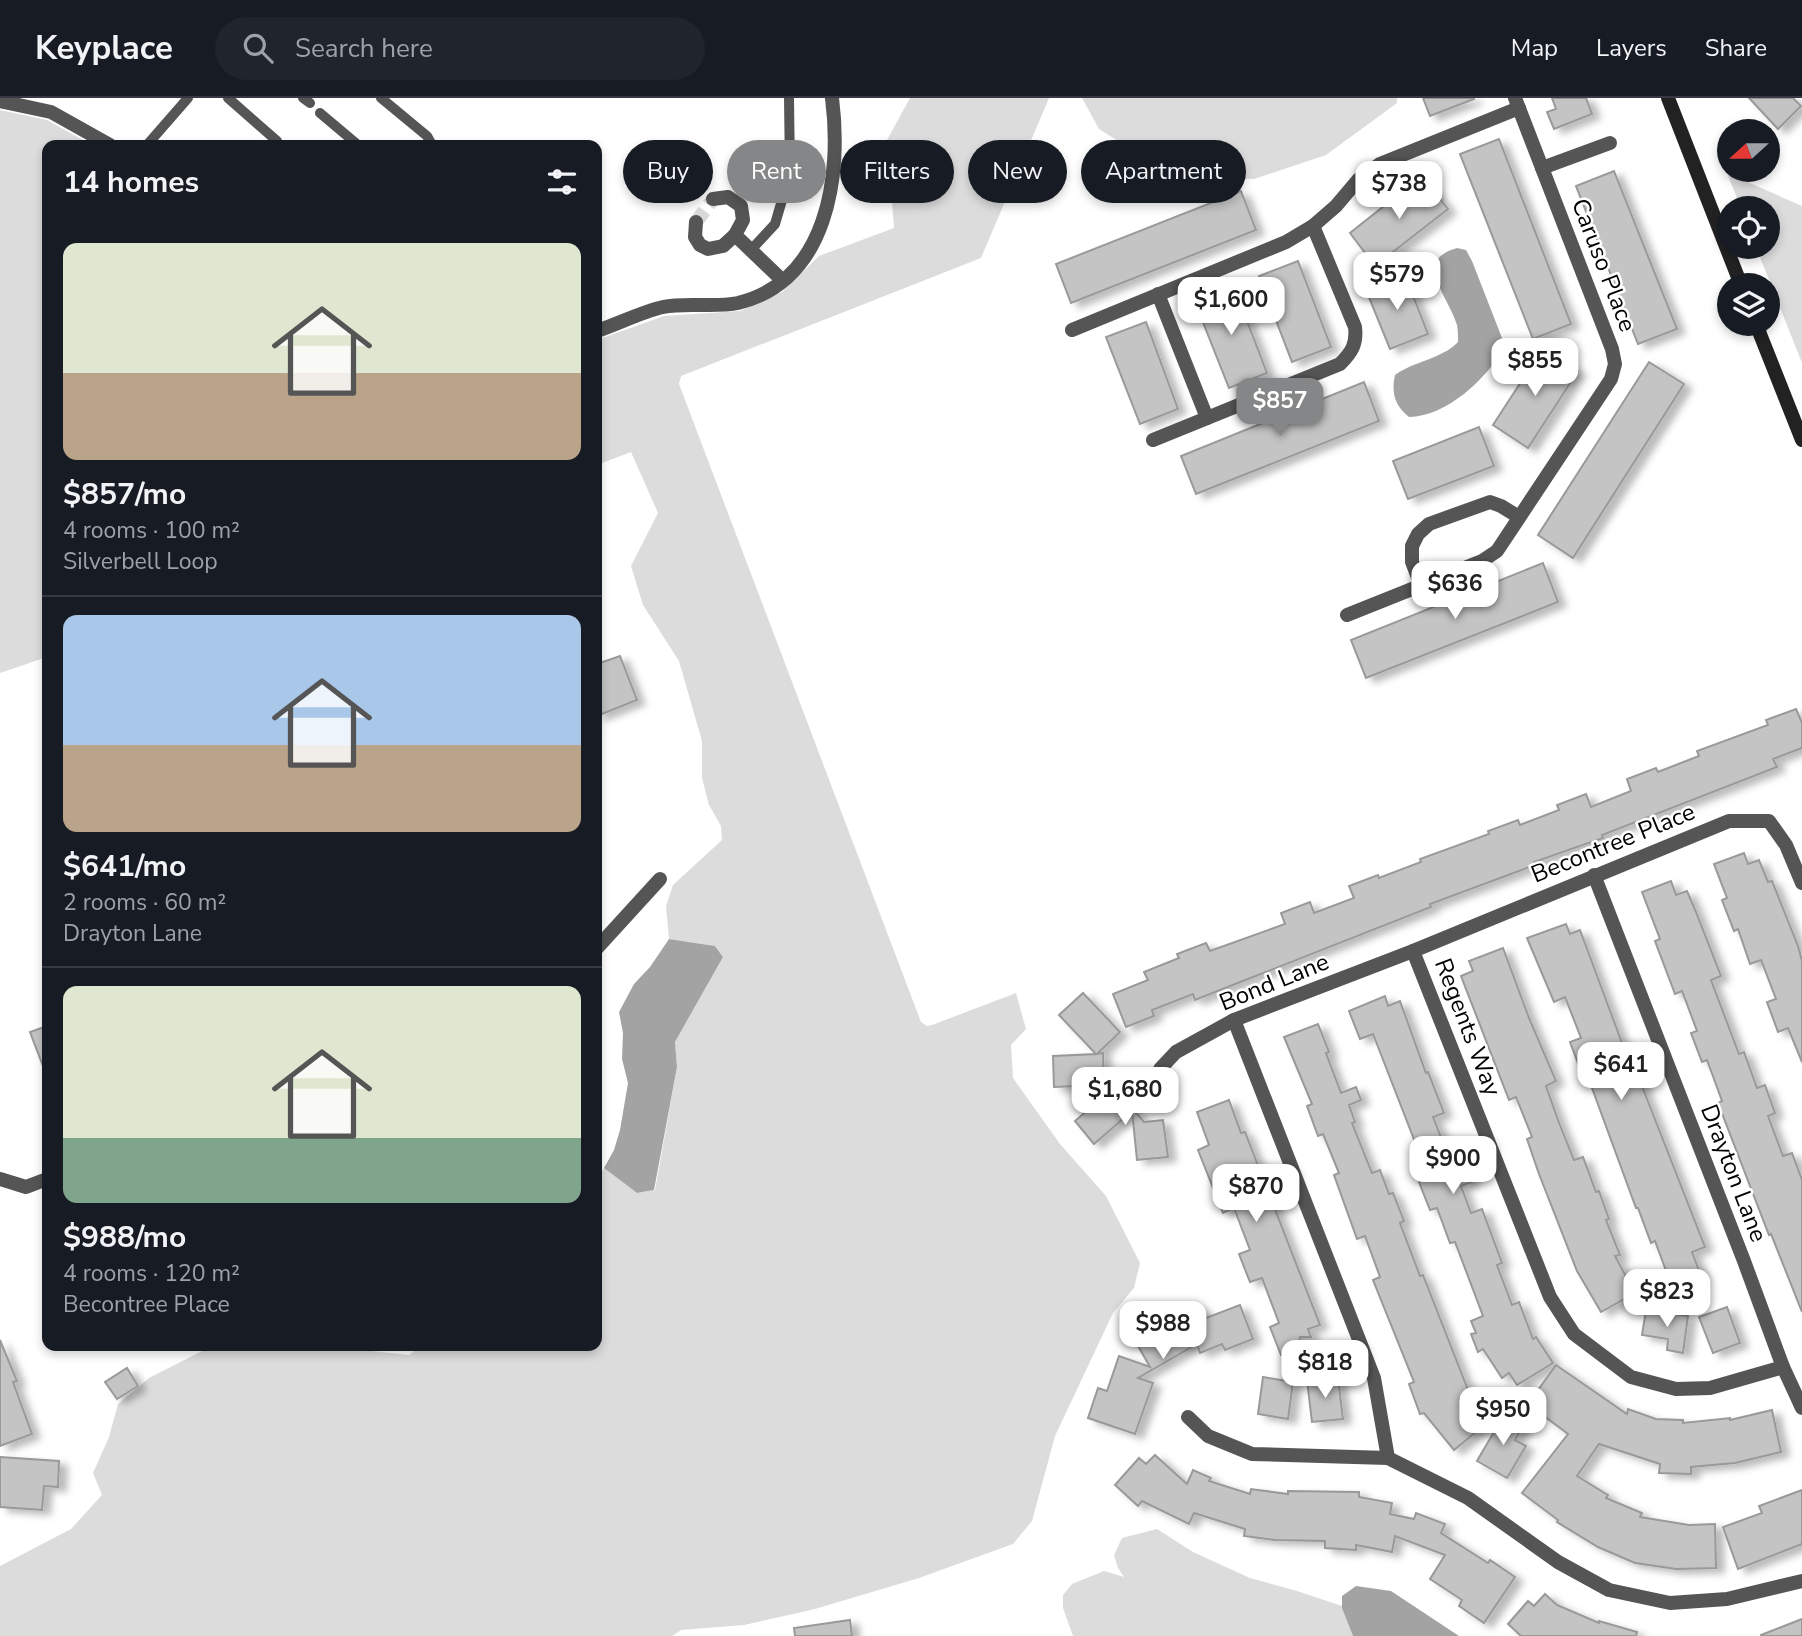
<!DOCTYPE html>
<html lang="en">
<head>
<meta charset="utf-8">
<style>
	:root { --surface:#171b24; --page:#20242c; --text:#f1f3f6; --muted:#9ea1a6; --line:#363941; --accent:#858687 }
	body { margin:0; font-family:"Nunito Sans",sans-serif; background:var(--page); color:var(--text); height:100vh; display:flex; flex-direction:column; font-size:26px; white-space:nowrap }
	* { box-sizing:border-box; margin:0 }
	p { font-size:23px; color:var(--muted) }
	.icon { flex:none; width:38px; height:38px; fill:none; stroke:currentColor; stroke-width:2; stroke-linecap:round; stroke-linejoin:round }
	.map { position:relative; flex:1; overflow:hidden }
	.panel { position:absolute; left:42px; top:42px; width:560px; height:1211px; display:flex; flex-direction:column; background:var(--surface); border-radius:14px; box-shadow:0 4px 10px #0003 }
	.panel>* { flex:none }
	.guide { position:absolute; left:623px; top:42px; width:665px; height:63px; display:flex; gap:14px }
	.needle { width:46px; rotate:249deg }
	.buttons { position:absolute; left:1717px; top:21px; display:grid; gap:14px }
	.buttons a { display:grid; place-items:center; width:63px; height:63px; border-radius:50%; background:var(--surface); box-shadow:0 4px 10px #0003; font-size:35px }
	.price { position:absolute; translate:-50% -60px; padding:0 16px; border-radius:14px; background:#fff; color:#222; font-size:23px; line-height:46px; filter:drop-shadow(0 2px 4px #0008) }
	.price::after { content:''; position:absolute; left:50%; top:42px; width:21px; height:16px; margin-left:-10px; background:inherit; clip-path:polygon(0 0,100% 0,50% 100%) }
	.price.on { background:var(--accent); color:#fff }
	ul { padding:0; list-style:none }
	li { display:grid; align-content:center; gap:14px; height:371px; padding:0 21px }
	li+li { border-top:2px solid var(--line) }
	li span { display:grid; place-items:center; height:217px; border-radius:14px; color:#555 }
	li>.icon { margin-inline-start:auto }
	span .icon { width:126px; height:126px; fill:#fffc; stroke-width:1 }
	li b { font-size:30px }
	h2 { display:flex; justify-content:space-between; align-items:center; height:84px; padding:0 21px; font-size:30px }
	.chip { padding:0 24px; border-radius:32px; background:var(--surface); box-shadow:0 4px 10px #0003; font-size:24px; line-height:63px }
	.chip.on { background:var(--accent); color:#fff }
	header { display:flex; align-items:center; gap:42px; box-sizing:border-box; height:98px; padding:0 35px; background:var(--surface); border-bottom:2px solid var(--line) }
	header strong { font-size:33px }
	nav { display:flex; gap:38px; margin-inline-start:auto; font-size:24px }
	.search { width:490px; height:63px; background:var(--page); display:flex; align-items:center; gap:18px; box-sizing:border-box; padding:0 24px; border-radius:38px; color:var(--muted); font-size:26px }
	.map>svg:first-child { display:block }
	.green { fill:#dcdcdc }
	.water { fill:#a3a3a3 }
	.building { fill:#c4c4c4; stroke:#999; stroke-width:2; filter:url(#shadow) }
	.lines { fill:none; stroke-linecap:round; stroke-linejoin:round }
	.street-tunnel { stroke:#d9d9d9; stroke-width:14; stroke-dasharray:14 7; stroke-linecap:butt }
	.lane { stroke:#555; stroke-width:10 }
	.street { stroke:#555; stroke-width:14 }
	.secondary { stroke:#222; stroke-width:14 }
	.labels { text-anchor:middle; stroke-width:5; stroke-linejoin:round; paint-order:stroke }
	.street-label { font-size:24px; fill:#000; stroke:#fff }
</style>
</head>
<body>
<header>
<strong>Keyplace</strong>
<div class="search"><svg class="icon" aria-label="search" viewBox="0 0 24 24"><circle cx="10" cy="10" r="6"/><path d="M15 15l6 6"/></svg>Search here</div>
<nav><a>Map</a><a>Layers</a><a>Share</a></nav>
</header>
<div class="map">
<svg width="1802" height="1538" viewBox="0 0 1802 1538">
	<defs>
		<filter id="shadow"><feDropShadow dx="8" dy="4.5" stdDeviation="3.5" flood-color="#0004"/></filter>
	</defs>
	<rect width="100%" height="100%" fill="#fff"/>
	<!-- green -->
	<g class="green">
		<path d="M910 0H1049L981 160 681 278 679 286 921 924 927 928 932 927 1016 895 1026 931 1011 947 1013 980 1060 1046 1106 1098 1140 1165 1134 1190 1113 1215 1055 1338 1032 1423 1013 1446 919 1480 815 1511 744 1527 681 1532 672 1538H0V1468L71 1431 102 1397 93 1375 109 1339 118 1306 149 1280 212 1248H363L371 1253 409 1257 421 1248H597V1084L604 1070 637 1095 655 1092 677 969 675 944 723 859 715 848 669 841 666 808 673 787 722 742 721 728 709 707 702 680V643L679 563 643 507 631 468 658 415 631 354 597 367V242L664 218 740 213 782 194 819 158 894 130 887 42Z"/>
		<path d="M1082 0H1397V5L1326 57 1254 81 1177 80 1099 31Z"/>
		<path d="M0 12 47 22 92 47H47V559L0 575Z"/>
		<path d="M1727 75 1802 108V265L1756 149H1768V110H1741Z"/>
		<path d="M1157 1431 1193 1454 1250 1480 1297 1493 1342 1508 1353 1538H1073L1063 1510V1497L1072 1486 1104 1473 1124 1479 1118 1470 1114 1457 1122 1440Z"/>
	</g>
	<!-- water -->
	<g class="water">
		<path d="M1457 150 1466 152 1472 163 1502 240 1504 251C1485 281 1448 318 1409 319 1395 308 1391 295 1395 277 1414 263 1442 261 1458 244 1458 238 1458 232 1457 227 1449 199 1412 162 1457 150Z"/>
		<path d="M669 841 715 848 723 859 675 944 677 969 654 1092 637 1095 604 1070 614 1052 620 1032 628 985 622 961 623 935 619 914 634 886 650 869Z"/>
		<path d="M1356 1488 1391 1493 1459 1538H1353L1342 1510V1498Z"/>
	</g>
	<!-- building -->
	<g class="building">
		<path d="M1423 0H1474V1L1430 18Z"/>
		<path d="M1552 0H1586L1592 16 1554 31 1547 14 1556 11Z"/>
		<path d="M1749 0H1793L1801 8 1778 31Z"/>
		<path d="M1499 41 1571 226 1533 241 1460 56Z"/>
		<path d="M1614 73 1677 231 1638 246 1576 88Z"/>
		<path d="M1422 78 1448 111 1375 168 1350 135Z"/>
		<path d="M1241 93 1256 132 1071 205 1056 166Z"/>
		<path d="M1298 163 1331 249 1292 264 1259 178Z"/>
		<path d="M1405 177 1428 236 1390 251 1366 192Z"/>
		<path d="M1234 189 1267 275 1229 290 1195 204Z"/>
		<path d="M1146 224 1178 311 1140 326 1106 239Z"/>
		<path d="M1543 250 1578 273 1528 350 1493 327Z"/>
		<path d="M1649 264 1684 286 1573 460 1538 437Z"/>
		<path d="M1364 284 1379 323 1196 396 1181 358Z"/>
		<path d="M1479 329 1494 368 1408 401 1393 363Z"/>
		<path d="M1543 465 1558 504 1366 580 1351 542Z"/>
		<path d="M620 558 637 602 597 618V566Z"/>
		<path d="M1796 611 1802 625V650L1773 661 1777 669 1602 737 1603 740 1534 764 1535 767 1430 806 1431 809 1248 881 1195 902 1193 896 1152 912 1154 918 1126 929 1113 896 1148 882 1144 874 1179 860 1177 856 1206 845 1210 853 1285 826 1281 815 1310 804 1314 815 1354 800 1349 788 1378 777 1379 780 1421 764 1420 761 1489 736 1488 733 1518 722 1520 727 1559 712 1557 707 1586 696 1591 709 1631 693 1627 681 1656 670 1658 674 1699 658 1697 653 1768 627 1766 622Z"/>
		<path d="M1744 755 1748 766 1759 762 1768 784 1772 783 1798 848 1802 863V964L1788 930 1778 934 1767 904 1776 901 1761 862 1750 866 1738 831 1734 833 1722 802 1727 800 1714 766Z"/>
		<path d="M1671 783 1676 797 1687 793 1696 814 1721 878 1711 882 1739 956 1744 954 1757 990 1765 987 1775 1015 1768 1018 1783 1058 1792 1055 1802 1082V1214L1771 1136 1769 1137 1718 1005 1722 1003 1707 962 1702 964 1691 935 1697 933 1682 893 1675 896 1655 843 1660 841 1642 794Z"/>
		<path d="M1566 826 1570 836 1580 832 1628 961 1631 960 1705 1149 1692 1154 1701 1178 1672 1189 1655 1143 1651 1145 1638 1110H1636L1585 971 1581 973 1570 944 1581 940 1565 899 1554 904 1527 840Z"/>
		<path d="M1503 850 1529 920 1556 983 1546 988 1558 1022 1574 1062 1583 1059 1596 1094 1599 1093 1609 1121 1606 1122 1620 1157 1615 1158 1635 1195 1601 1214 1577 1173 1539 1076 1527 1041 1532 1039 1516 999 1509 1002 1461 878 1473 873 1469 863Z"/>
		<path d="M1083 895 1120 934 1097 956 1103 955 1104 987 1054 989 1053 958 1096 956 1059 917Z"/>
		<path d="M1385 898 1388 908 1400 903 1426 975 1428 974 1444 1015 1433 1019 1445 1049 1456 1045 1465 1066 1472 1084 1461 1088 1471 1115 1482 1111 1502 1165 1497 1167 1512 1207 1519 1204 1533 1241 1536 1239 1553 1265 1517 1287 1509 1275 1502 1280 1483 1251 1478 1254 1471 1236 1476 1235 1471 1223 1483 1218 1455 1144 1450 1145 1437 1110 1430 1112 1419 1084 1429 1080 1373 936 1360 941 1349 913Z"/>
		<path d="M1318 926 1329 954 1326 955 1341 995 1356 989 1361 1002 1349 1007 1355 1024 1352 1025 1372 1075 1380 1072 1389 1096 1393 1095 1404 1123 1400 1125 1420 1178 1423 1177 1470 1297 1460 1301 1482 1329 1454 1352 1424 1315 1420 1316 1409 1286 1414 1284 1373 1182 1380 1179 1365 1138 1357 1141 1334 1077 1339 1075 1323 1036 1318 1038 1307 1008 1312 1006 1284 939Z"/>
		<path d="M47 928V976H46L30 934Z"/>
		<path d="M1119 995 1144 1024 1163 1022 1168 1059 1137 1062 1132 1013 1094 1046 1075 1023 1105 997V1007Z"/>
		<path d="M1229 1002 1241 1035 1245 1034 1320 1227 1308 1231 1311 1239H1300L1298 1251 1281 1257 1270 1229 1279 1225 1262 1180 1250 1184 1239 1156 1250 1152 1234 1110 1223 1115 1198 1052 1209 1047 1197 1014Z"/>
		<path d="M1240 1207 1253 1241 1225 1252 1222 1246 1200 1255 1197 1246 1138 1280 1153 1285 1135 1336 1088 1320 1098 1290 1107 1293 1119 1258 1150 1269 1133 1239 1160 1223 1161 1225 1202 1210 1206 1220Z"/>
		<path d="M1727 1209 1740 1245 1713 1255 1699 1219Z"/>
		<path d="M1646 1212 1688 1218 1683 1255 1667 1252 1668 1241 1642 1237Z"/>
		<path d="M0 1242 17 1283 13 1284 32 1336 0 1348Z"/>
		<path d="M1556 1267 1627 1316 1628 1311 1656 1321 1683 1322V1325L1730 1320V1322L1772 1312 1781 1354 1735 1365 1691 1369V1376L1659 1375 1660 1366 1599 1346 1577 1378 1608 1397 1606 1400 1642 1415 1640 1419 1689 1427 1715 1426 1716 1470 1676 1471 1635 1465 1598 1449 1557 1424 1558 1422 1522 1395 1568 1336 1528 1306Z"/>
		<path d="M127 1270 138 1288 117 1301 105 1284Z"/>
		<path d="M1263 1279 1293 1284 1288 1321 1258 1316Z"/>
		<path d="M1338 1280 1343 1321 1312 1324 1307 1283Z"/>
		<path d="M1505 1315 1524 1326 1515 1342 1526 1348 1507 1380 1477 1363Z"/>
		<path d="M1155 1357 1187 1386 1193 1372 1211 1380 1209 1383 1250 1396 1251 1391 1288 1396V1393L1359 1394V1399L1392 1405 1390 1416 1414 1421 1416 1415 1445 1426 1441 1435 1488 1465 1490 1462 1515 1479 1484 1525 1459 1508 1462 1502 1430 1481 1445 1457 1395 1438 1392 1454 1356 1447V1452L1325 1450V1443L1275 1442 1244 1438 1245 1431 1194 1415 1189 1426 1142 1403 1138 1408 1115 1387 1139 1360 1146 1366Z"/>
		<path d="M0 1359 59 1363 58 1389 44 1388 42 1412 0 1409Z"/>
		<path d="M1802 1392V1446L1738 1471 1723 1429 1762 1415 1759 1408Z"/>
		<path d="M1545 1496 1557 1507 1599 1525V1523L1637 1534 1636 1538H1521L1508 1526 1528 1503 1534 1508Z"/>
		<path d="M1802 1521V1538H1761V1537Z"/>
		<path d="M850 1522 852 1538H795L794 1530Z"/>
	</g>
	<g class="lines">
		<!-- street-tunnel -->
		<path class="street-tunnel" d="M696 124 713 101"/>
		<!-- lane -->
		<g class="lane">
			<path d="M228 0 277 43"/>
			<path d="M303 0 310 5"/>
			<path d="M381 0 427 38 432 47"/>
			<path d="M320 15 358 47"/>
			<path d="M147 47 188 0"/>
			<path d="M751 152 775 126 790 75 789 0"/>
		</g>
		<!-- street -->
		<g class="street">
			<path d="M0 3 51 14 110 47"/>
			<path d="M1542 70 1610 45"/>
			<path d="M713 101 728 99 741 108 743 122 735 137 782 182"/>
			<path d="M696 124 695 139 700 147 708 151 723 148 735 137"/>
			<path d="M1158 196 1207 320"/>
			<path d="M1072 232 1286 144 1313 128 1336 108 1358 82 1380 66 1519 10"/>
			<path d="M597 233C618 226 641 214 663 209 687 204 714 210 738 205 828 183 842 77 832 0"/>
			<path d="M1153 342 1340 266C1352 254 1357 246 1355 229L1313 128"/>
			<path d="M1421 487 1412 464V448L1418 436 1429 426 1490 404 1501 408 1519 419"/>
			<path d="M1347 517 1482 463 1497 453 1611 281 1615 266 1612 251 1515 0"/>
			<path d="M1594 777 1744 1163 1783 1269 1802 1310"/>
			<path d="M597 850 660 781"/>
			<path d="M1413 853 1550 1199 1574 1236 1631 1279 1676 1291 1710 1290 1783 1269"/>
			<path d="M1234 922 1374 1280 1388 1360 1468 1400 1558 1464 1609 1492 1670 1505 1727 1501 1802 1483"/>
			<path d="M1160 971 1176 954 1234 922 1413 853 1729 723H1769L1786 747 1802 785"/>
			<path d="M0 1081 26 1089 47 1081"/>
			<path d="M1188 1319 1208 1338 1252 1356 1388 1360"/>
		</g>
		<!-- secondary -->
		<g class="secondary">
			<path d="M1668 0 1741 187"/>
			<path d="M1756 226 1802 342"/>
		</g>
	</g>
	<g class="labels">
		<!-- street labels -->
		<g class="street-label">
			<text transform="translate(1604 167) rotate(69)" y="8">Caruso Place</text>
			<text transform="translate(1613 745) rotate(-22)" y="8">Becontree Place</text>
			<text transform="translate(1274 884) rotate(-22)" y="8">Bond Lane</text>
			<text transform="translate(1468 929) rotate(69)" y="8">Regents Way</text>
			<text transform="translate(1734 1075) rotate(69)" y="8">Drayton Lane</text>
		</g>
	</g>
</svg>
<div class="buttons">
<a><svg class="needle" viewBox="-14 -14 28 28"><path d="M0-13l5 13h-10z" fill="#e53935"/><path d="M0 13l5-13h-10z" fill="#9ea1a6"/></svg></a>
<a><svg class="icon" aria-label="locate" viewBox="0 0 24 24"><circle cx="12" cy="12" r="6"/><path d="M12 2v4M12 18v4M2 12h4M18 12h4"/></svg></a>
<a><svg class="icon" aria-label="layers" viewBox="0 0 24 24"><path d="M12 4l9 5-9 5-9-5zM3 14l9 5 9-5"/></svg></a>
</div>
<b class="price" style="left:1399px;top:123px">$738</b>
<b class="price" style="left:1397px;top:214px">$579</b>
<b class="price" style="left:1231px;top:239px">$1,600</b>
<b class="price" style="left:1535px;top:300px">$855</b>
<b class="price on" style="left:1280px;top:340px">$857</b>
<b class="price" style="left:1455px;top:523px">$636</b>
<b class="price" style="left:1621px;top:1004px">$641</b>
<b class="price" style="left:1125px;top:1029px">$1,680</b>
<b class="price" style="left:1453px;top:1098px">$900</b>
<b class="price" style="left:1256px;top:1126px">$870</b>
<b class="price" style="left:1667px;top:1231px">$823</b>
<b class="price" style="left:1163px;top:1263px">$988</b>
<b class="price" style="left:1325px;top:1302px">$818</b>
<b class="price" style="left:1503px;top:1349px">$950</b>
<div class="guide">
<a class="chip">Buy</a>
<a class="chip on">Rent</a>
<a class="chip">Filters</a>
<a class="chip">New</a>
<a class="chip">Apartment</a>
</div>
<section class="panel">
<h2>14 homes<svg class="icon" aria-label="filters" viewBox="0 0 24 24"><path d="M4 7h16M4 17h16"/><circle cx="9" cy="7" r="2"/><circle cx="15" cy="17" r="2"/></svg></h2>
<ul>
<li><span style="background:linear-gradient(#dfe7d0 60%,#b9a48a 0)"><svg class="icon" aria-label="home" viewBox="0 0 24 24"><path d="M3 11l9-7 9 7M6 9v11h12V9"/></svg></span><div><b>$857/mo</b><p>4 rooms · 100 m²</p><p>Silverbell Loop</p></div></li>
<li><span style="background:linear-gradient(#a9c7e8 60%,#b9a48a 0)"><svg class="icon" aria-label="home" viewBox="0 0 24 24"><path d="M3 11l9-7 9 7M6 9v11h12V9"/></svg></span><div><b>$641/mo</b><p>2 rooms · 60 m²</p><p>Drayton Lane</p></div></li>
<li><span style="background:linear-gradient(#dfe7d0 70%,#7fa58c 0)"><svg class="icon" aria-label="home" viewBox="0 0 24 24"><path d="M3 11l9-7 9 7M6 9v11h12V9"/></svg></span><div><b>$988/mo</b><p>4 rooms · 120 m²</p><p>Becontree Place</p></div></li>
</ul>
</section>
</div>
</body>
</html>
